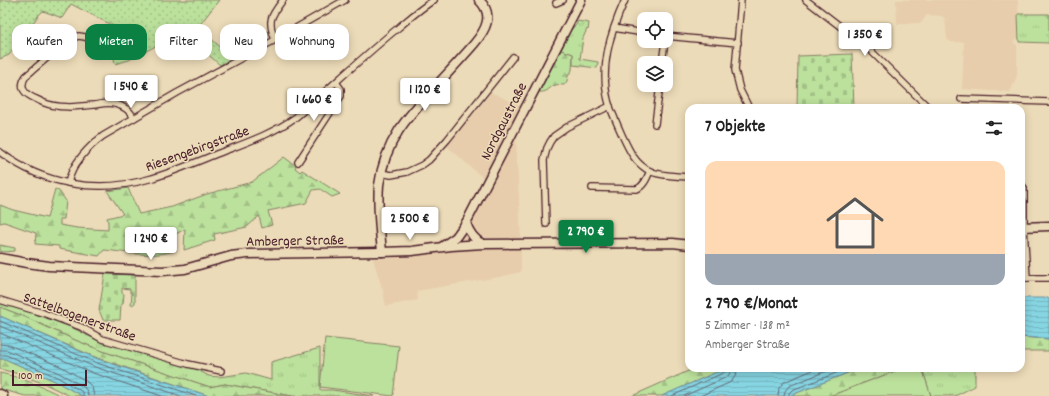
<!DOCTYPE html>
<html lang="de">
<head>
<meta charset="utf-8">
<style>
	:root { --surface:#fff; --page:#f6f6f6; --text:#222; --muted:#767676; --line:#e0e0e0; --accent:#0b8043 }
	body { margin:0; font-family:Dekko,sans-serif; background:var(--page); color:var(--text); height:100vh; display:flex; flex-direction:column; font-size:15px; white-space:nowrap }
	* { box-sizing:border-box; margin:0 }
	p { font-size:13px; color:var(--muted) }
	.icon { flex:none; width:22px; height:22px; fill:none; stroke:currentColor; stroke-width:2; stroke-linecap:round; stroke-linejoin:round }
	.map { position:relative; flex:1; overflow:hidden }
	.details { position:absolute; left:685px; top:104px; width:340px; height:268px; display:flex; flex-direction:column; background:var(--surface); border-radius:12px; box-shadow:0 2px 10px #0003 }
	.details>* { flex:none }
	.top-card { position:absolute; left:12px; top:24px; width:380px; height:36px; display:flex; gap:8px }
	.controls { position:absolute; left:637px; top:12px; display:grid; gap:8px }
	.controls a { display:grid; place-items:center; width:36px; height:36px; border-radius:8px; background:var(--surface); box-shadow:0 2px 10px #0003; font-size:20px }
	.scale { position:absolute; left:12px; bottom:10px; width:75px; box-sizing:border-box; padding-left:4px; border:2px solid #4a1f2b; border-top:0; font-size:11px; line-height:14px; white-space:nowrap; color:#4a1f2b; -webkit-text-stroke:3px #ecdbb8; paint-order:stroke }
	.price { position:absolute; translate:-50% -34px; padding:0 9px; border-radius:4px; background:#fff; color:#222; font-size:13px; line-height:26px; filter:drop-shadow(0 1px 2px #0008) }
	.price::after { content:''; position:absolute; left:50%; top:24px; width:12px; height:9px; margin-left:-6px; background:inherit; clip-path:polygon(0 0,100% 0,50% 100%) }
	.price.active { background:var(--accent); color:#fff }
	ul { padding:0; list-style:none }
	li { display:grid; align-content:center; gap:8px; height:212px; padding:0 20px }
	li+li { border-top:1px solid var(--line) }
	li span { display:grid; place-items:center; height:124px; border-radius:12px; color:#555 }
	li>.icon { margin-inline-start:auto }
	span .icon { width:72px; height:72px; fill:#fffc; stroke-width:1 }
	li b { font-size:17px }
	h2 { display:flex; justify-content:space-between; align-items:center; height:48px; padding:0 20px; font-size:17px }
	.chip { padding:0 14px; border-radius:12px; background:var(--surface); box-shadow:0 2px 10px #0003; font-size:14px; line-height:36px }
	.chip.active { background:var(--accent); color:#fff }
	.map>svg:first-child { display:block }
	.built { fill:#e7cdac }
	.grass { fill:url(#grass-tufts); stroke:#838064 }
	.forest { fill:url(#forest-firs); stroke:#838064 }
	.cemetery { fill:url(#cemetery-stones); stroke:#838064 }
	.park { fill:url(#park-dots); stroke:#838064 }
	.garden { fill:#bce19c; stroke:#838064 }
	.water { fill:url(#water-rules); stroke:#6e8c99 }
	.lines { fill:none; stroke-linecap:round; stroke-linejoin:round }
	.shore { stroke:#626874; stroke-width:1 }
	.street-casing { stroke:#4a1f2b; stroke-width:8 }
	.secondary-casing { stroke:#4a1f2b; stroke-width:11 }
	.highway-casing { stroke:#4a1f2b; stroke-width:13 }
	.street { stroke:#ecdbb8; stroke-width:5.5 }
	.secondary { stroke:#ecdbb8; stroke-width:8 }
	.highway { stroke:#ecdbb8; stroke-width:10 }
	.labels { text-anchor:middle; stroke-width:3; stroke-linejoin:round; paint-order:stroke }
	.street-label { font-size:15px; fill:#4a1f2b; stroke:#ecdbb8 }
</style>
</head>
<body>
<div class="map">
<svg width="1049" height="396" viewBox="0 0 1049 396">
	<defs>
		<pattern id="grass-tufts" width="24" height="20" patternUnits="userSpaceOnUse"><rect width="24" height="20" fill="#bce19c"/><path d="M3 7l-1-3M5 7V3M7 7l1-3M15 17l-1-3M17 17v-4M19 17l1-3" fill="none" stroke="#a3c187"/></pattern>
		<pattern id="forest-firs" width="22" height="20" patternUnits="userSpaceOnUse"><rect width="22" height="20" fill="#bce19c"/><path d="M5 1l3.5 6h-7zM16 11l3.5 6h-7z" fill="#a3c187"/></pattern>
		<pattern id="cemetery-stones" width="16" height="16" patternUnits="userSpaceOnUse"><rect width="16" height="16" fill="#bce19c"/><path d="M2 7V4a2 2 0 0 1 4 0v3zM10 15v-3a2 2 0 0 1 4 0v3z" fill="#a3c187"/></pattern>
		<pattern id="park-dots" width="8" height="8" patternUnits="userSpaceOnUse"><rect width="8" height="8" fill="#bce19c"/><path d="M2 2h.1M6 6h.1" fill="none" stroke="#a3c187" stroke-width="1.8" stroke-linecap="round"/></pattern>
		<pattern id="water-rules" width="6" height="5" patternUnits="userSpaceOnUse"><rect width="6" height="5" fill="#86d5e2"/><path d="M0 2.5h6" fill="none" stroke="#75b6c2"/></pattern>
	</defs>
	<rect width="100%" height="100%" fill="#ecdbb8"/>
	<filter id="ink" filterUnits="userSpaceOnUse"><feTurbulence type="fractalNoise" baseFrequency=".025" numOctaves="2"/><feDisplacementMap in="SourceGraphic" scale="8" xChannelSelector="R" yChannelSelector="G"/><feConvolveMatrix kernelMatrix="1 2 1 2 8 2 1 2 1" color-interpolation-filters="sRGB"/></filter>
	<g filter="url(#ink)">
		<!-- built -->
		<g class="built">
			<path d="M896 0H1018L1019 37 1013 42 1017 45V76L1010 92 962 89 964 42H951L947 39 945 19 942 16 927 15 921 23 897 24Z"/>
			<path d="M491 92 520 106 516 139 521 239V272L499 277 417 291 418 300 386 306 383 291 373 259 391 258 422 253 424 243 437 241 447 236 453 230 462 219 484 179 447 146Z"/>
		</g>
		<!-- grass -->
		<g class="grass">
			<path d="M1018 14H1049V43L1019 42Z"/>
			<path d="M578 21 589 23 588 30 587 29 583 38 580 59 598 62 597 68 573 65V54L561 50C565 42 569 29 576 25Z"/>
			<path d="M0 302 43 316 71 327 99 341 194 368 209 376 219 377 246 373 271 380V362L320 348V390H332L374 396H292L225 384 210 387 105 352 75 340 23 316 0 307Z"/>
			<path d="M922 368H975V386L955 396H931Z"/>
		</g>
		<!-- forest -->
		<g class="forest">
			<path d="M561 50 573 54 572 70 568 76 567 81 564 85C561 85 558 84 556 85 549 86 549 93 539 92Z"/>
			<path d="M284 157 296 166 295 168 300 172 302 170 340 194 332 197 320 189 313 190 306 203 268 211 272 225 262 228 259 216 247 227 214 234 215 240 184 250 185 229 170 237 176 250C154 259 127 252 104 250L99 256 59 249V246L35 244 36 233 4 222 0 223V205L13 210 47 218 55 189 59 191 66 201 64 219H60V225L77 228 108 230V222L107 218 123 214 107 191 128 188 139 214 172 207 207 194 252 182Z"/>
			<path d="M0 245 15 248V251L4 252 0 251Z"/>
			<path d="M0 307 23 316 75 340 105 352 210 387 225 384 292 396H209L95 357 0 316Z"/>
			<path d="M1021 337 1049 339V351H1021Z"/>
			<path d="M0 359H5L55 381 82 396H70L45 384 15 373 0 369Z"/>
			<path d="M695 368H726L662 396H632Z"/>
			<path d="M860 368H903L830 396H789Z"/>
			<path d="M0 373C20 377 43 387 62 396H25L0 389Z"/>
		</g>
		<!-- cemetery -->
		<g class="cemetery">
			<path d="M852 54 854 108H797L798 56Z"/>
			<path d="M105 274 135 275V303L132 305H131L132 293H130V289L122 288V293L124 294 123 304H121L120 320H103L99 310Z"/>
		</g>
		<!-- park -->
		<path class="park" d="M0 0H219L198 27 217 44 229 60 220 65 203 50 175 36 129 60 115 64 113 53 127 33 71 4 62 18 43 11 38 16 9 55 0 59Z"/>
		<!-- garden -->
		<g class="garden">
			<path d="M325 338 399 346 393 396 320 387Z"/>
			<path d="M903 368H922L931 396H830Z"/>
		</g>
		<!-- water -->
		<g class="water">
			<path d="M1021 298H1049V339L1021 337Z"/>
			<path d="M0 316 98 359 209 396H82L55 381 5 359H0Z"/>
			<path d="M726 368H860L789 396H662Z"/>
		</g>
		<g class="lines">
			<!-- shore -->
			<g class="shore">
				<path d="M0 321 97 363 196 396"/>
				<path d="M0 326 95 367 181 396"/>
				<path d="M0 333 93 373 162 396"/>
				<path d="M0 344 9 345 62 367 86 381 92 387 94 396"/>
				<path d="M0 350H7L59 373 84 387 87 391 88 396"/>
				<path d="M0 355H6L57 377 81 391 83 393V396"/>
				<path d="M672 396 723 373 726 371V368"/>
				<path d="M684 396 727 377 730 373 731 368"/>
				<path d="M700 396 731 382 736 375 737 368"/>
				<path d="M778 396 779 388 784 382 818 368"/>
				<path d="M784 396 785 391 789 386 834 368"/>
				<path d="M789 396V393L792 390 849 368"/>
			</g>
			<!-- street casing -->
			<g class="street-casing">
				<g id="street">
					<path d="M625 0C610 33 598 71 610 107 614 117 618 126 622 135 629 150 635 164 650 171 659 176 678 176 689 177"/>
					<path d="M741 0 735 70 740 90 749 108"/>
					<path d="M806 0 867 47 929 108"/>
					<path d="M556 3 563 0"/>
					<path d="M614 28 644 33"/>
					<path d="M666 36 738 43"/>
					<path d="M275 40C267 20 271 16 283 0"/>
					<path d="M97 42 85 37 79 36 70 38 26 76C22 82 21 88 26 93 30 97 37 99 42 102 59 109 76 107 94 105 101 104 108 102 115 104 124 106 130 110 134 118"/>
					<path d="M662 63 665 41"/>
					<path d="M961 99 1049 102"/>
					<path d="M655 124 660 85"/>
					<path d="M0 152C43 185 97 194 149 179 171 173 193 163 214 155 242 144 271 135 296 117 310 106 323 93 337 81 357 63 377 45 398 28 410 18 421 8 434 0"/>
					<path d="M298 162 341 96V89L336 82"/>
					<path d="M381 173 391 175 407 172 422 165 429 160 447 140 513 57"/>
					<path d="M68 183C72 164 88 147 103 136L177 93 275 40 345 0"/>
					<path d="M1021 184 1024 188V227L1027 278"/>
					<path d="M592 188 637 189C644 186 647 178 650 171"/>
					<path d="M546 224 544 160 547 148 550 142 554 136 567 127 610 106"/>
					<path d="M1021 278H1049"/>
					<path d="M0 300 43 313 81 327 102 339 188 364 221 371"/>
				</g>
			</g>
			<!-- secondary casing -->
			<g class="secondary-casing">
				<g id="secondary">
					<path d="M466 223C469 232 474 240 483 244"/>
					<path d="M1021 227 1049 226"/>
					<path d="M443 246 456 237 466 223 581 0"/>
					<path d="M382 252C380 230 377 207 379 185 385 141 406 118 435 87 448 73 461 59 474 44 485 31 495 15 479 0"/>
					<path d="M0 258 27 263 49 266 162 271 185 269 231 256 247 254 382 252 412 251 451 246 483 244 673 243 689 245"/>
				</g>
			</g>
			<!-- highway casing -->
			<g class="highway-casing">
				<path id="highway" d="M0 395 2 396"/>
			</g>
			<!-- street -->
			<use href="#street" class="street"/>
			<!-- secondary -->
			<use href="#secondary" class="secondary"/>
			<!-- highway -->
			<use href="#highway" class="highway"/>
		</g>
	</g>
	<g class="labels">
		<!-- street labels -->
		<g class="street-label">
			<text transform="translate(503 121) rotate(-63)" y="5">Nordgaustraße</text>
			<text transform="translate(197 148) rotate(-20)" y="5">Riesengebirgstraße</text>
			<text transform="translate(295 240) rotate(-1)" y="5">Amberger Straße</text>
			<text transform="translate(80 316) rotate(20)" y="5">Sattelbogenerstraße</text>
		</g>
	</g>
</svg>
<div class="controls">
<a><svg class="icon" aria-label="locate" viewBox="0 0 24 24"><circle cx="12" cy="12" r="6"/><path d="M12 2v4M12 18v4M2 12h4M18 12h4"/></svg></a>
<a><svg class="icon" aria-label="layers" viewBox="0 0 24 24"><path d="M12 4l9 5-9 5-9-5zM3 14l9 5 9-5"/></svg></a>
</div>
<div class="scale">100 m</div>
<b class="price" style="left:865px;top:57px">1 350 €</b>
<b class="price" style="left:131px;top:109px">1 540 €</b>
<b class="price" style="left:425px;top:112px">1 120 €</b>
<b class="price" style="left:314px;top:122px">1 660 €</b>
<b class="price" style="left:410px;top:241px">2 500 €</b>
<b class="price active" style="left:586px;top:254px">2 790 €</b>
<b class="price" style="left:151px;top:261px">1 240 €</b>
<div class="top-card">
<a class="chip">Kaufen</a>
<a class="chip active">Mieten</a>
<a class="chip">Filter</a>
<a class="chip">Neu</a>
<a class="chip">Wohnung</a>
</div>
<section class="details">
<h2>7 Objekte<svg class="icon" aria-label="filters" viewBox="0 0 24 24"><path d="M4 7h16M4 17h16"/><circle cx="9" cy="7" r="2"/><circle cx="15" cy="17" r="2"/></svg></h2>
<ul>
<li><span style="background:linear-gradient(#ffd9b3 75%,#9aa5b1 0)"><svg class="icon" aria-label="home" viewBox="0 0 24 24"><path d="M3 11l9-7 9 7M6 9v11h12V9"/></svg></span><div><b>2 790 €/Monat</b><p>5 Zimmer · 138 m²</p><p>Amberger Straße</p></div></li>
</ul>
</section>
</div>
</body>
</html>
